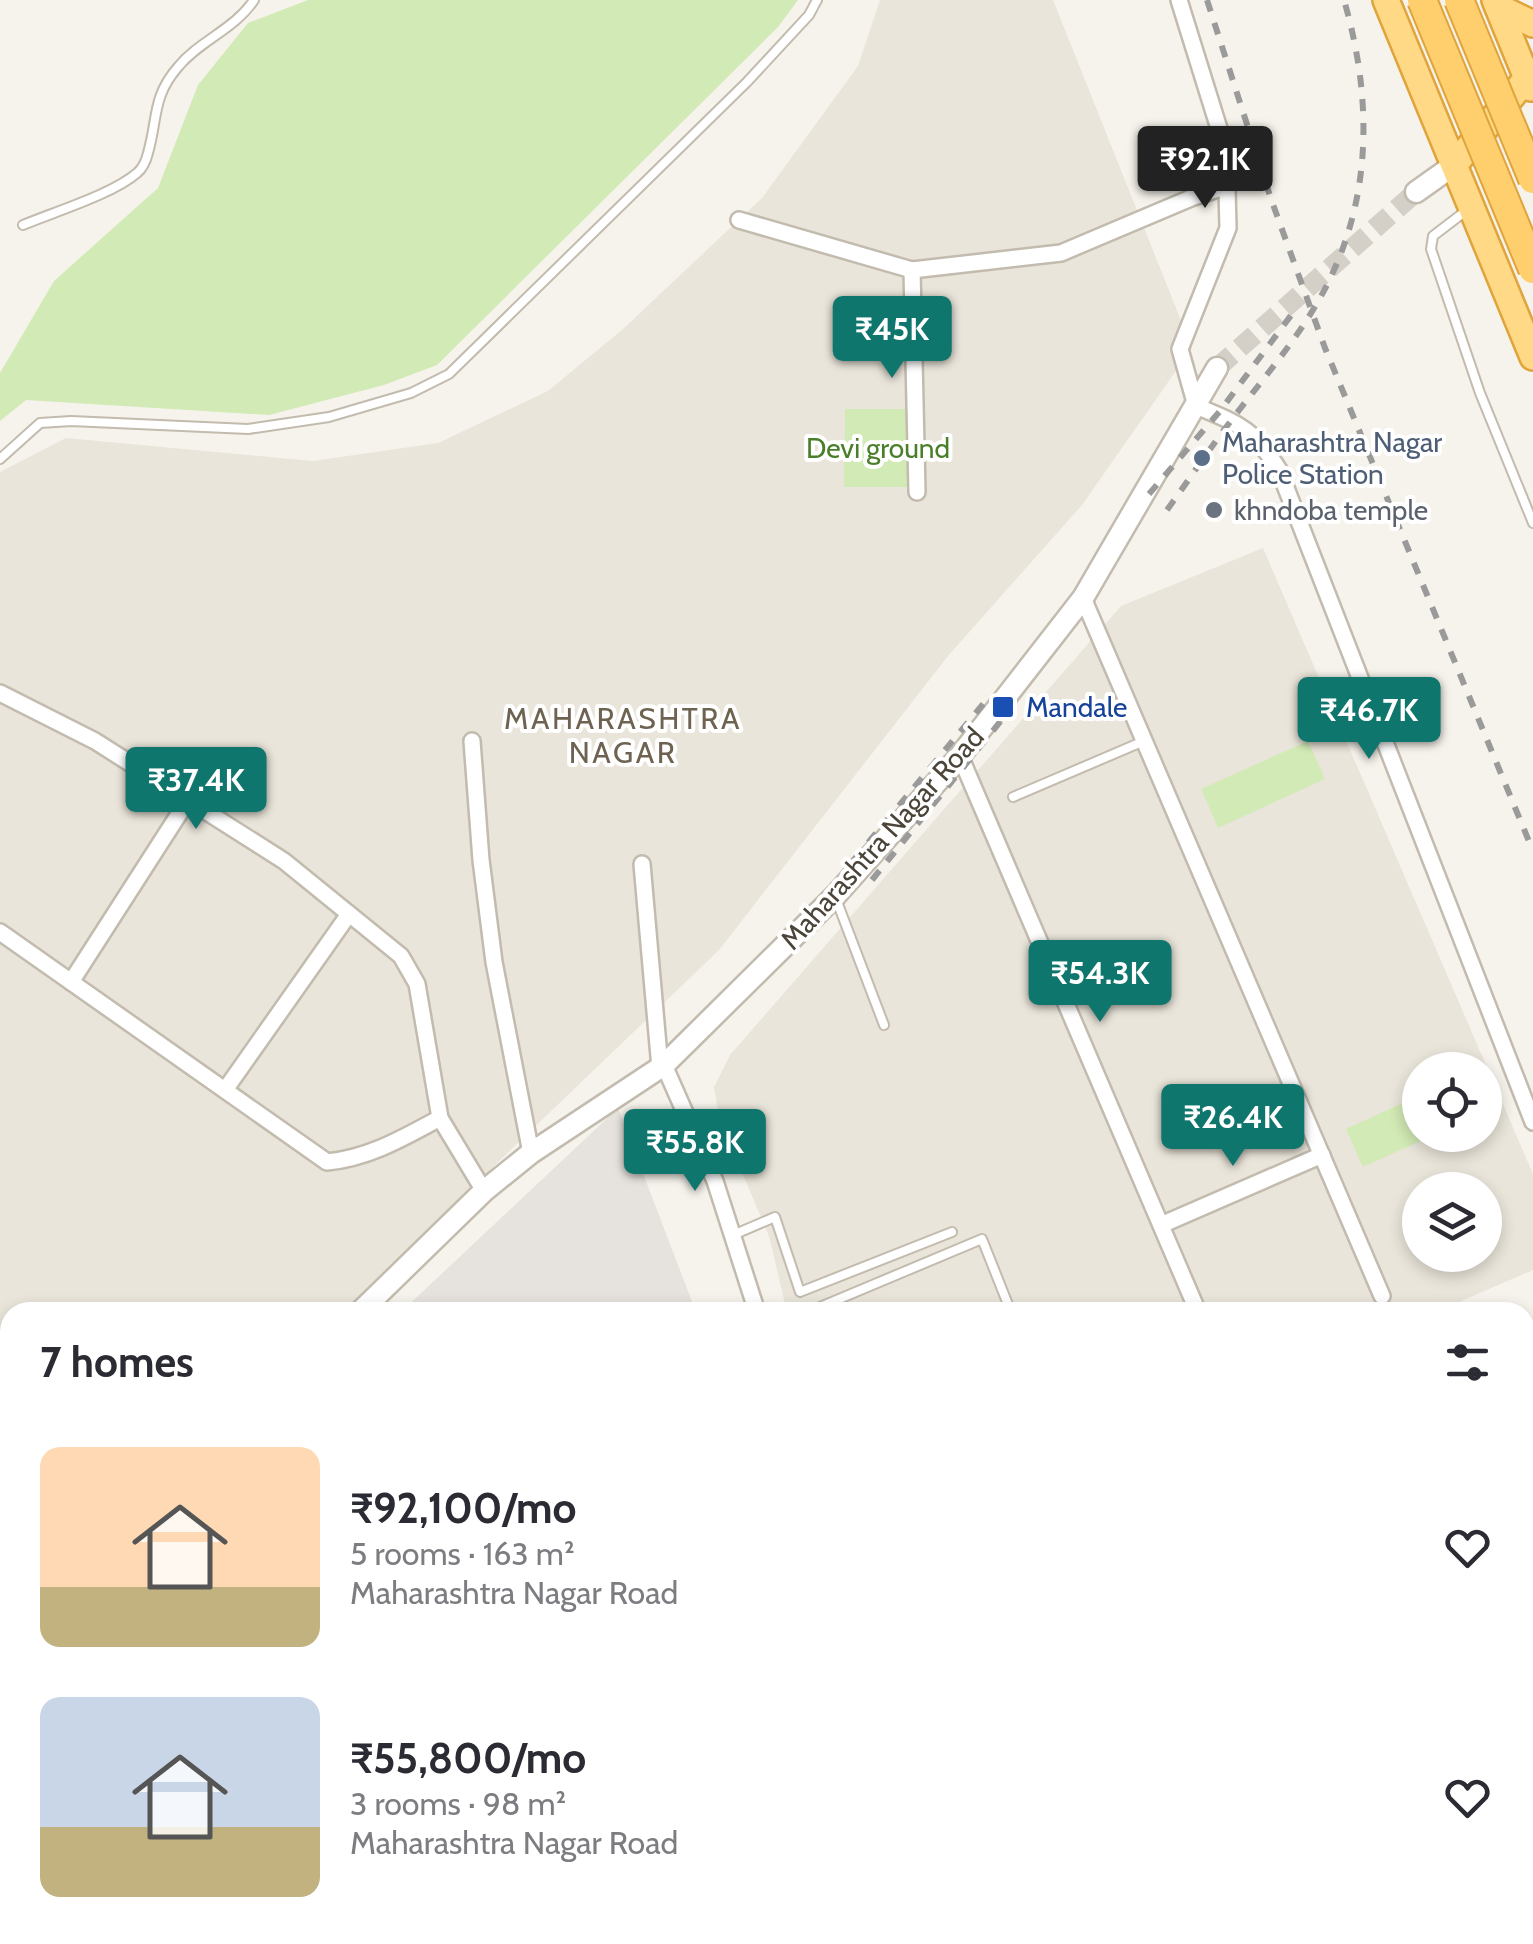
<!DOCTYPE html>
<html lang="en">
<head>
<meta charset="utf-8">
<style>
	:root { --surface:#fff; --page:#f2f2f3; --text:#2b2b33; --muted:#7c7c81; --accent:#0f766e }
	body { margin:0; font-family:Cabin,sans-serif; background:var(--page); color:var(--text); height:100vh; display:flex; flex-direction:column; font-size:38px; white-space:nowrap }
	* { box-sizing:border-box; margin:0 }
	p { font-size:32px; color:var(--muted) }
	.icon { flex:none; width:55px; height:55px; fill:none; stroke:currentColor; stroke-width:2; stroke-linecap:round; stroke-linejoin:round }
	.map { position:relative; flex:1; overflow:hidden }
	.side { position:absolute; left:0px; top:1302px; width:1535px; height:642px; display:flex; flex-direction:column; background:var(--surface); border-radius:30px 30px 0 0; box-shadow:0 5px 15px #0003 }
	.side>* { flex:none }
	.buttons { position:absolute; left:1402px; top:1052px; display:grid; gap:20px }
	.buttons a { display:grid; place-items:center; width:100px; height:100px; border-radius:50%; background:var(--surface); box-shadow:0 5px 15px #0003; font-size:50px }
	.price { position:absolute; translate:-50% -85px; padding:0 22px; border-radius:10px; background:var(--accent); color:#fff; font-size:32px; line-height:65px; filter:drop-shadow(0 2px 5px #0008) }
	.price::after { content:''; position:absolute; left:50%; top:60px; width:30px; height:22px; margin-left:-15px; background:inherit; clip-path:polygon(0 0,100% 0,50% 100%) }
	.price.on { background:#222; color:#fff }
	ul { padding:0; list-style:none }
	li { display:flex; align-items:center; gap:30px; height:250px; padding:0 40px }
	li span { display:grid; place-items:center; flex:none; width:280px; height:200px; border-radius:20px; color:#555 }
	li>.icon { margin-inline-start:auto }
	span .icon { width:120px; height:120px; fill:#fffc; stroke-width:1 }
	li b { font-size:42px }
	h2 { display:flex; justify-content:space-between; align-items:center; height:120px; padding:0 40px; font-size:42px }
	.map>svg:first-child { display:block }
	.residential { fill:#eae5da; fill-rule:evenodd }
	.industrial { fill:#e6e2dd }
	.green { fill:#d2eab5 }
	.lines { fill:none; stroke-linecap:round; stroke-linejoin:round }
	.tertiary-tunnel { stroke:#d4d0c8; stroke-width:20; stroke-dasharray:20 10; stroke-linecap:butt }
	.service-casing { stroke:#c2bbae; stroke-width:12 }
	.minor-casing { stroke:#c2bbae; stroke-width:20 }
	.tertiary-casing { stroke:#c2bbae; stroke-width:25 }
	.trunk-casing { stroke:#e0a43c; stroke-width:30 }
	.service { stroke:#fff; stroke-width:8 }
	.minor { stroke:#fff; stroke-width:15 }
	.tertiary { stroke:#fff; stroke-width:20 }
	.trunk { stroke:#ffd985; stroke-width:25 }
	.rail { stroke:#9a9a9a; stroke-width:6; stroke-dasharray:12 12; stroke-linecap:butt }
	.motorway-bridge-casing { stroke:#e0a43c; stroke-width:32; stroke-linecap:butt }
	.motorway-bridge { stroke:#ffcf6e; stroke-width:28 }
	.service-dot { fill:#5c6f8a; stroke:#fff; stroke-width:4 }
	.worship-dot { fill:#6b7280; stroke:#fff; stroke-width:4 }
	.transit-dot { fill:#1a4fb4; stroke:#fff; stroke-width:4 }
	.labels { text-anchor:middle; stroke-width:8; stroke-linejoin:round; paint-order:stroke }
	.service-label { font-size:28px; fill:#4e5e75; stroke:#fff; text-anchor:start }
	.park-label { font-size:28px; fill:#4a7f2a; stroke:#fff }
	.worship-label { font-size:28px; fill:#5b616d; stroke:#fff; text-anchor:start }
	.transit-label { font-size:28px; fill:#164399; stroke:#fff; text-anchor:start }
	.street-label { font-size:28px; fill:#4b4439; stroke:#fff }
	.neighbourhood-label { font-size:30px; letter-spacing:2.5px; fill:#6e6250; stroke:#fff }
</style>
</head>
<body>
<div class="map">
<svg width="1533" height="1944" viewBox="0 0 1533 1944">
	<rect width="100%" height="100%" fill="#f6f3ec"/>
	<!-- residential -->
	<g class="residential">
		<path d="M880 0H1053L1192 348 1082 505 948 656 719 950 494 1166 364 1312H10V1714L0 1725V472L66 438 313 461 438 443 548 391 623 329 762 198 858 66Z"/>
		<path d="M1263 548 1533 1174V1270L1436 1312H787L769 1236 720 1121 714 1087 730 1055 1121 606ZM1420 1070H1485V1135H1420ZM1420 1190H1485V1255H1420Z"/>
	</g>
	<!-- industrial -->
	<g class="industrial">
		<path d="M618 1108 696 1312H401Z"/>
		<path d="M10 1771V1935H690L689 1944H0V1782Z"/>
	</g>
	<!-- green -->
	<g class="green">
		<path d="M308 0H798L778 27 437 365 384 385 269 415 26 400 0 421V373L54 281 158 188 198 85 248 23Z"/>
		<path d="M845 409H911V487H844Z"/>
		<path d="M1308 741 1325 779 1218 828 1201 789Z"/>
		<path d="M1420 1095V1135H1434L1363 1167 1346 1129Z"/>
		<path d="M750 1935H1014L1000 1944H748Z"/>
		<path d="M1106 1935H1217L1260 1944H1127Z"/>
	</g>
	<g class="lines">
		<!-- tertiary-tunnel -->
		<path class="tertiary-tunnel" d="M1217 368 1416 192"/>
		<!-- service casing -->
		<g class="service-casing">
			<g id="service">
				<path d="M1467 210 1433 236 1431 249 1480 393 1533 523"/>
				<path d="M23 225C54 212 113 194 137 173 142 169 146 161 148 153 158 118 152 97 178 67 199 41 235 29 254 0"/>
				<path d="M0 459 40 423 71 421 248 429 329 417 411 393 449 374 747 82 809 15 817 0"/>
				<path d="M1013 797 1144 741"/>
				<path d="M836 899 884 1025"/>
				<path d="M733 1235 775 1217 800 1292 952 1232"/>
				<path d="M808 1312 982 1239 1011 1312"/>
				<path d="M558 1935 559 1944"/>
				<path d="M282 1944 304 1935"/>
				<path d="M483 1944 504 1937 519 1944"/>
			</g>
		</g>
		<!-- minor casing -->
		<g class="minor-casing">
			<g id="minor">
				<path d="M1179 0 1226 151 1228 228 1180 349 1196 406C1239 424 1253 428 1279 470L1533 1122"/>
				<path d="M739 220 912 270 1061 253 1191 198 1227 186"/>
				<path d="M912 270 917 492"/>
				<path d="M1083 598 1382 1296"/>
				<path d="M0 693 95 741 284 861 401 956 417 984 440 1118 484 1191"/>
				<path d="M472 741 481 860 494 962 531 1153"/>
				<path d="M960 756 1198 1312"/>
				<path d="M642 864 660 1068"/>
				<path d="M0 932 327 1162C369 1158 403 1138 440 1118"/>
				<path d="M71 982 188 800"/>
				<path d="M664 1065 715 1181 757 1312"/>
				<path d="M225 1090 349 914"/>
				<path d="M1161 1225 1322 1155"/>
				<path d="M0 1629 10 1634"/>
				<path d="M728 1944 731 1935"/>
				<path d="M1024 1944 1032 1936"/>
			</g>
		</g>
		<!-- tertiary casing -->
		<g class="tertiary-casing">
			<g id="tertiary">
				<path d="M1416 192 1454 165"/>
				<path d="M360 1312 484 1191 531 1153 664 1065 835 896 960 756 1083 598 1217 368"/>
				<path d="M0 1724 10 1713"/>
			</g>
		</g>
		<!-- trunk casing -->
		<g class="trunk-casing">
			<g id="trunk">
				<path d="M1386 0 1533 357"/>
				<path d="M1495 0 1531 88"/>
				<path d="M1498 7 1533 24"/>
				<path d="M1454 165 1533 71"/>
			</g>
		</g>
		<!-- service -->
		<use href="#service" class="service"/>
		<!-- minor -->
		<use href="#minor" class="minor"/>
		<!-- tertiary -->
		<use href="#tertiary" class="tertiary"/>
		<!-- trunk -->
		<use href="#trunk" class="trunk"/>
		<!-- rail -->
		<g class="rail">
			<path d="M1207 0 1271 199 1325 348 1533 851"/>
			<path d="M1149 494 1220 411 1292 314"/>
			<path d="M1167 510C1188 481 1208 451 1230 422 1267 373 1309 327 1334 270 1373 183 1370 90 1344 0"/>
			<path d="M853 861 984 703"/>
			<path d="M872 880 1004 717"/>
		</g>
		<!-- motorway-bridge casing -->
		<g class="motorway-bridge-casing">
			<g id="motorway-bridge">
				<path d="M1422 0 1533 269"/>
				<path d="M1459 0 1533 179"/>
			</g>
		</g>
		<!-- motorway-bridge -->
		<use href="#motorway-bridge" class="motorway-bridge"/>
	</g>
	<!-- markers -->
	<circle class="service-dot" cx="1202" cy="458" r="10"/>
	<circle class="worship-dot" cx="1214" cy="510" r="10"/>
	<rect class="transit-dot" x="991" y="695" width="24" height="24" rx="5"/>
	<g class="labels">
		<!-- service labels -->
		<g class="service-label">
			<text x="1222" y="452">Maharashtra Nagar<tspan x="1222" dy="32">Police Station</tspan></text>
		</g>
		<!-- park labels -->
		<g class="park-label">
			<text x="878" y="458">Devi ground</text>
		</g>
		<!-- worship labels -->
		<g class="worship-label">
			<text x="1234" y="520">khndoba temple</text>
		</g>
		<!-- transit labels -->
		<g class="transit-label">
			<text x="1026" y="717">Mandale</text>
		</g>
		<!-- street labels -->
		<g class="street-label">
			<text transform="translate(882 838) rotate(-48)" y="10">Maharashtra Nagar Road</text>
		</g>
		<!-- neighbourhood labels -->
		<g class="neighbourhood-label">
			<text x="623" y="729">MAHARASHTRA<tspan x="623" dy="34">NAGAR</tspan></text>
		</g>
	</g>
</svg>
<div class="buttons">
<a><svg class="icon" aria-label="locate" viewBox="0 0 24 24"><circle cx="12" cy="12" r="6"/><path d="M12 2v4M12 18v4M2 12h4M18 12h4"/></svg></a>
<a><svg class="icon" aria-label="layers" viewBox="0 0 24 24"><path d="M12 4l9 5-9 5-9-5zM3 14l9 5 9-5"/></svg></a>
</div>
<b class="price on" style="left:1205px;top:211px">₹92.1K</b>
<b class="price" style="left:892px;top:381px">₹45K</b>
<b class="price" style="left:1369px;top:762px">₹46.7K</b>
<b class="price" style="left:196px;top:832px">₹37.4K</b>
<b class="price" style="left:1100px;top:1025px">₹54.3K</b>
<b class="price" style="left:1233px;top:1169px">₹26.4K</b>
<b class="price" style="left:695px;top:1194px">₹55.8K</b>
<section class="side">
<h2>7 homes<svg class="icon" aria-label="filters" viewBox="0 0 24 24"><path d="M4 7h16M4 17h16"/><circle cx="9" cy="7" r="2"/><circle cx="15" cy="17" r="2"/></svg></h2>
<ul>
<li><span style="background:linear-gradient(#ffd9b3 70%,#c2b280 0)"><svg class="icon" aria-label="home" viewBox="0 0 24 24"><path d="M3 11l9-7 9 7M6 9v11h12V9"/></svg></span><div><b>₹92,100/mo</b><p>5 rooms · 163 m²</p><p>Maharashtra Nagar Road</p></div><svg class="icon" aria-label="heart" viewBox="0 0 24 24"><path d="M12 20l-8-8c-3-5 5-10 8-4 3-6 11-1 8 4z"/></svg></li>
<li><span style="background:linear-gradient(#c9d6e8 65%,#c2b280 0)"><svg class="icon" aria-label="home" viewBox="0 0 24 24"><path d="M3 11l9-7 9 7M6 9v11h12V9"/></svg></span><div><b>₹55,800/mo</b><p>3 rooms · 98 m²</p><p>Maharashtra Nagar Road</p></div><svg class="icon" aria-label="heart" viewBox="0 0 24 24"><path d="M12 20l-8-8c-3-5 5-10 8-4 3-6 11-1 8 4z"/></svg></li>
</ul>
</section>
</div>
</body>
</html>
